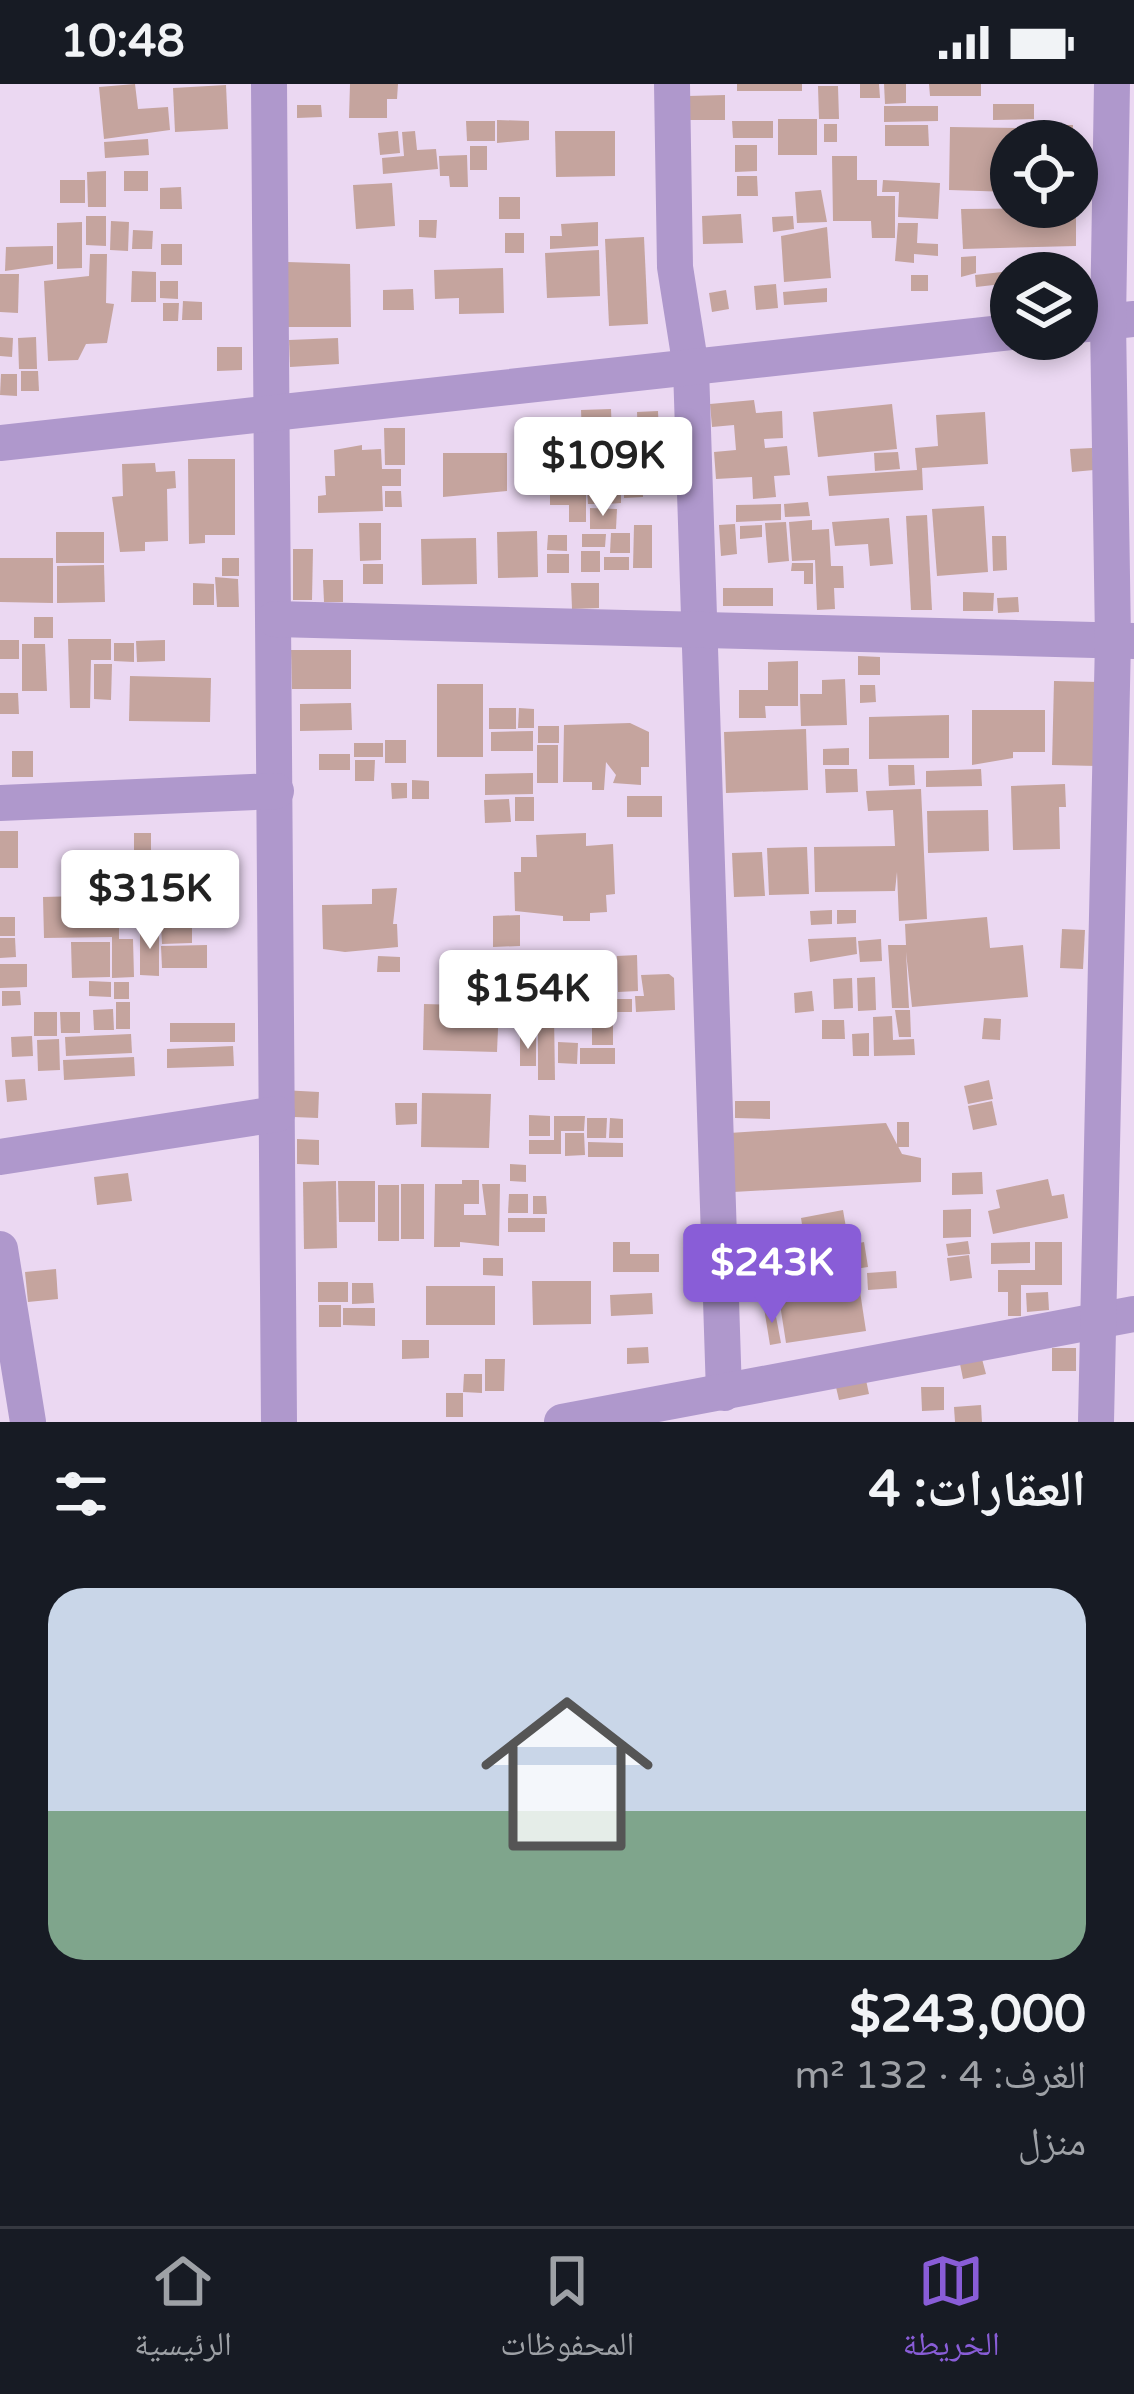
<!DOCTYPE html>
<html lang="ar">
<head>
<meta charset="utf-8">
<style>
	:root { --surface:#171b24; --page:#242831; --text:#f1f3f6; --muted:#9ea1a6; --line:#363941; --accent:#895dd7 }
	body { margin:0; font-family:"Varela Round","Noto Naskh Arabic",sans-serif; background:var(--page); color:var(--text); direction:rtl; height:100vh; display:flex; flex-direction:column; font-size:45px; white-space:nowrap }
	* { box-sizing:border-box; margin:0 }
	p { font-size:39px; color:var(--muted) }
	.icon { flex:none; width:66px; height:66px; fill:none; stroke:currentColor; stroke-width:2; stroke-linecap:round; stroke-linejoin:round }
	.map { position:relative; height:1338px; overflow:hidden; direction:ltr }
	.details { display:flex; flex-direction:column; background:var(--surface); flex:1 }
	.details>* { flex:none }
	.tools { position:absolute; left:990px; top:36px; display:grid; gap:24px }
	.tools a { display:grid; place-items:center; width:108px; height:108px; border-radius:50%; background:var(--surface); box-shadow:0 6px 18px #0003; font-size:60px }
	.price { position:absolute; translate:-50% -102px; padding:0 27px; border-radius:12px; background:#fff; color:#222; font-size:39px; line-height:78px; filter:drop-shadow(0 3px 6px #0008) }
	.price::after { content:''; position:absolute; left:50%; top:72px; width:36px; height:27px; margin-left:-18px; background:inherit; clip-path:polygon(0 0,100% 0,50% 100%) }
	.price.on { background:var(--accent); color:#fff }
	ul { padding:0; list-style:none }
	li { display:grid; align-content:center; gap:24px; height:636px; padding:0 48px }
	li+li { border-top:3px solid var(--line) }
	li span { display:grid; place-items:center; height:372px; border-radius:36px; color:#555 }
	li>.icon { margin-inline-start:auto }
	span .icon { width:216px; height:216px; fill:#fffc; stroke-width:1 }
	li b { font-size:51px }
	h2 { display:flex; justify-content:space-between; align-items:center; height:144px; padding:0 48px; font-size:51px }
	.status { display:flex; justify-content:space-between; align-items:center; height:84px; padding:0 60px; background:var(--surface); direction:ltr }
	.status svg { height:33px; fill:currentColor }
	.tabs { display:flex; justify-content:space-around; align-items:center; height:168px; border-top:3px solid var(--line); background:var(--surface); font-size:33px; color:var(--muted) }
	.tabs a { display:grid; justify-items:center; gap:6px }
	.tabs .on { color:var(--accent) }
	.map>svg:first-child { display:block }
	.building { fill:#c5a49e }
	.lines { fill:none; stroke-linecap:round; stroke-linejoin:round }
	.minor { stroke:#af98cc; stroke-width:36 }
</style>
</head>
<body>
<div class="status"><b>10:48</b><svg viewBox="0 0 49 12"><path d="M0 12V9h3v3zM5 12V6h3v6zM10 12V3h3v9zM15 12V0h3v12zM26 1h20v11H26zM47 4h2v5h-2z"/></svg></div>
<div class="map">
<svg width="1134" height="1338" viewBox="0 0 1134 1338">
	<rect width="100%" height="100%" fill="#ebd8f2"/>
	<!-- building -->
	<g class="building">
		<path d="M135 0 138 25 168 23 170 46 104 55 99 3Z"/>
		<path d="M350 0H398L397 15H387V34H349Z"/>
		<rect x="737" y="0" width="65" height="7"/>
		<path d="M860 0H879L880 14H860Z"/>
		<path d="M884 0H906V19L885 20Z"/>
		<path d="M929 0H981V12H930Z"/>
		<path d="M226 1 228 45 175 48 173 4Z"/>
		<path d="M818 2H838L839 35H819Z"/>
		<path d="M725 11V36H689L688 12Z"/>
		<path d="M993 20H1034V35L993 36Z"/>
		<path d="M297 21H321L322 33 297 34Z"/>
		<path d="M884 22H938V37L884 38Z"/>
		<rect x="778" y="35" width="39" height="36"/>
		<path d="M497 36 529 37V56L497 59Z"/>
		<path d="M466 37H495V57H467Z"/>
		<path d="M732 37H773V54H733Z"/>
		<rect x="824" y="40" width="13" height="18"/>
		<path d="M885 41H928L929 62H885Z"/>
		<rect x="1029" y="41" width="44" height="16"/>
		<path d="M950 43 1018 44 1017 57H1011V108L949 106Z"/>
		<path d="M398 47 400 69 380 71 378 49Z"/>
		<path d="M415 47 417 66 436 65 438 85 383 90 382 74 404 72 402 48Z"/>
		<path d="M555 47H615V92L556 93Z"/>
		<path d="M148 55 149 71 105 74 104 58Z"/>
		<path d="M735 61H757V87L735 88Z"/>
		<rect x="470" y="62" width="17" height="24"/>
		<path d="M467 71 468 103H450L449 92H440L439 72Z"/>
		<path d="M832 72H857V96H877V112H895V154H872L871 137H833Z"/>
		<rect x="1077" y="85" width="18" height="24"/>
		<path d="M106 87V123H88L87 88Z"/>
		<rect x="124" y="87" width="24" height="20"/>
		<path d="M737 92H757L758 112H737Z"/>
		<rect x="60" y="96" width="25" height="23"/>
		<path d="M883 96 940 99 938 135 898 133 899 108H882Z"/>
		<path d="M392 99 395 142 356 145 353 101Z"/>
		<path d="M181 103 182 125H160V104Z"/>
		<path d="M821 106 827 138 797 139 795 108Z"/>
		<rect x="499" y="113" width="21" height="22"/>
		<path d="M1076 124V162L963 165 961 125Z"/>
		<path d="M741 130 743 159 703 160 702 132Z"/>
		<path d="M86 132H106V162L86 161Z"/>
		<path d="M793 132 794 145 773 148 772 133Z"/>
		<path d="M419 136H437L436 154 419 153Z"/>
		<path d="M111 137 129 138 128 167 110 166Z"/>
		<path d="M82 138V184L57 185V139Z"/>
		<path d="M598 138V162L550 165V152H562L561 140Z"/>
		<path d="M898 139H918L917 159 938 160V172L914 170V179L895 177Z"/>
		<path d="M827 143 831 194 784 198 781 152Z"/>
		<path d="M133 146 153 147 152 165H132Z"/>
		<rect x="505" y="149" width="19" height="20"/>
		<path d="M644 153 648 240 609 242 605 155Z"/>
		<rect x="161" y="160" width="21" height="21"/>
		<path d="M53 162V180L5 187 6 163Z"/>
		<path d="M599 166 600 212 547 214 545 169Z"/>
		<path d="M90 170H107L106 219 114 220 107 259 86 260 78 276 48 277 44 197 89 192Z"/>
		<path d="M976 172V189L961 193V173Z"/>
		<path d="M287 178 350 180 351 243H288Z"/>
		<path d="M503 184 504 229 459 230V214L435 215 434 186Z"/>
		<path d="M132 187 156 188V218H131Z"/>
		<path d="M1011 187V199L976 203 975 191Z"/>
		<path d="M0 190H19L18 229 0 228Z"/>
		<rect x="911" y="191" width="17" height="16"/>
		<path d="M160 197H178V215L160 214Z"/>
		<path d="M776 200 778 224 756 226 754 202Z"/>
		<path d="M827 204V218L784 221 783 208Z"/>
		<path d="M413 205 414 226H383V206Z"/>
		<path d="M726 206 729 225 712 228 709 209Z"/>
		<path d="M183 217 202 218V236H182Z"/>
		<path d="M163 219H179L178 237H163Z"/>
		<path d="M0 253 13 254 12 273 0 272Z"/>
		<path d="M36 253 37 285H19L18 254Z"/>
		<path d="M338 254 339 280 290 283 289 256Z"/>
		<path d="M217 263H242V286L217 287Z"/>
		<path d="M21 287H38L39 307H21Z"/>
		<path d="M1 290H17V312L0 311Z"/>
		<path d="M754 316 756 329 782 327 783 354 764 355 765 364 787 362 790 391 774 392 776 413 753 415 752 393 716 395 714 368 736 366 734 341 712 343 710 320Z"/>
		<path d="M892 320 897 365 818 373 813 328Z"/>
		<path d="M611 325 612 350 582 351 581 326Z"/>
		<path d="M658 327 659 352H638L637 328Z"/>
		<path d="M985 328 988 380 922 384 923 406 829 412 827 392 917 386 915 364 938 362 936 331Z"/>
		<path d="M384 344H405V381H385Z"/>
		<path d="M582 353 583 399 529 400 528 354Z"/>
		<path d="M362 361V366L381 365 382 385H401V402H382L383 427 318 429V412L326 411 325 392H335L334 366Z"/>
		<path d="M1092 364 1094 386 1072 388 1070 365Z"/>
		<path d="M898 368 900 385 875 387 874 369Z"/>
		<path d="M443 369H507V407L443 413Z"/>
		<path d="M188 375H235V451H205V459L189 460Z"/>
		<path d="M155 379 156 388 175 387 176 404 167 405 168 457 145 458V467L120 468 112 413 123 412 122 380Z"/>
		<rect x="595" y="385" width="19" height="16"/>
		<path d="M642 397 643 413 624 414V398Z"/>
		<path d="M587 403H603L604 420H588Z"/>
		<path d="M606 403H621V419L607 420Z"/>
		<path d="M550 405H586V438H569V421H550Z"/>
		<path d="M385 407H401L402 423H385Z"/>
		<path d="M808 418 810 432 785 433 784 420Z"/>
		<path d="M781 420V436L736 438V421Z"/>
		<path d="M984 422 988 488 937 492 932 425Z"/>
		<path d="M590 424 617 425 616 445H590Z"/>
		<path d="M927 431 932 526H911L906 432Z"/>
		<path d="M889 434 893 480 870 482 868 460 835 462 832 438Z"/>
		<path d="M812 436V446L829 445 831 482H843L844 504H834L835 525 817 526 815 476 792 477 789 438Z"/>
		<path d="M786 438 789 477 768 479 765 439Z"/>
		<path d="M359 439H381V476L360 477Z"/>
		<path d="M735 440 737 470 721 472 719 441Z"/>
		<path d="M634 441H652V484H633Z"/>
		<path d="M762 441V453L740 455V442Z"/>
		<path d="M537 447 538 493 498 494 497 448Z"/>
		<rect x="56" y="448" width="48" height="31"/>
		<path d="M611 449H630V469H610Z"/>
		<path d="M582 450H606L605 463H582Z"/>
		<path d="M548 451H567V467L547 466Z"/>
		<path d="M992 452H1006L1007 486 993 487Z"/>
		<path d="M476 454 477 500 422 501 421 455Z"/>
		<path d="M293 465H313L312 516H293Z"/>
		<rect x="581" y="467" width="19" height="21"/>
		<rect x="547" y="470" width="22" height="19"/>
		<rect x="604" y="473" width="25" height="13"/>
		<path d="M0 474H53V519L0 518Z"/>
		<rect x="222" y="474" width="17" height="18"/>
		<path d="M792 479H813V500H804V487H791Z"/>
		<rect x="363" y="480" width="20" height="20"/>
		<path d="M104 481 105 518 57 519V482Z"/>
		<path d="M215 493 238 495 239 523H217Z"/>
		<path d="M323 496H343V518H324Z"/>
		<path d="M193 499 214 500V521H193Z"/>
		<path d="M571 499H599V524L572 525Z"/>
		<rect x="723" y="504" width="50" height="18"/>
		<path d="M963 508 994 509 993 527H963Z"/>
		<path d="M1018 513 1019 528 998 529 997 514Z"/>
		<rect x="34" y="533" width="19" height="21"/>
		<path d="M68 555H111V576H91L90 624H70Z"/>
		<rect x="0" y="556" width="19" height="19"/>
		<path d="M165 556V577L137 578 136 557Z"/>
		<path d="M114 559H134V578L114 577Z"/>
		<path d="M22 560H45L47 607H22Z"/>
		<path d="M291 566H351V605H292Z"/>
		<path d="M858 572 880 573V591H858Z"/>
		<path d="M798 577V622H765L766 634H739V606H768V578Z"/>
		<path d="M94 580H112L111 616 94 615Z"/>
		<path d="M130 592 211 594 210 638 129 637Z"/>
		<path d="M845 595 847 641 801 642 800 610H822V596Z"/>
		<path d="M1054 597 1099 598 1097 682 1052 681Z"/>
		<rect x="437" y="600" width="46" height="73"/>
		<path d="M860 601H875L876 618 860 619Z"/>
		<path d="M0 609H18L19 630H0Z"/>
		<path d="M351 619 352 646 300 647V620Z"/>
		<rect x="489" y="624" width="27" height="21"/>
		<path d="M519 624 534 625V644H518Z"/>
		<path d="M972 626H1045V668H1013V674L972 681Z"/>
		<path d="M949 631V674L869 675V633Z"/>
		<path d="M630 639 649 648V683H641V701L613 699 616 691 606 678 604 706H592V698H563L564 641Z"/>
		<rect x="538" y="642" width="21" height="17"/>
		<path d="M806 645 808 706 726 709 724 648Z"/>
		<path d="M533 647V667H491V648Z"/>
		<rect x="385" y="656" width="21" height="23"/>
		<rect x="354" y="659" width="29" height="14"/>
		<rect x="537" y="661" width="21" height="38"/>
		<path d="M849 664V681H823V665Z"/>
		<rect x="12" y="667" width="21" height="26"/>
		<rect x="319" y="670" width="31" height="16"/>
		<path d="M355 676H375L374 697H355Z"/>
		<path d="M888 681H914L915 701 889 702Z"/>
		<path d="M825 685H857L858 708 826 709Z"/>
		<path d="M981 685 982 702 926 703V687Z"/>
		<path d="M533 689V710L485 711V690Z"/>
		<path d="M412 696 429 697V715H412Z"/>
		<path d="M391 699H407V714L392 715Z"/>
		<path d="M1065 700 1066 723H1059L1060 765 1013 766 1011 702Z"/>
		<path d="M921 705 927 835 899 837 897 788 895 807 815 808 814 763 895 762 893 726 868 727 866 707Z"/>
		<rect x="627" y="712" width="35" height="21"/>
		<rect x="515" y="713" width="19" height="24"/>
		<path d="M509 715 511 738 485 739 484 716Z"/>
		<path d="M988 726 989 767 928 769 927 727Z"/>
		<rect x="0" y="747" width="18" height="37"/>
		<rect x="134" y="749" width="17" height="37"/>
		<path d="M586 749V762L613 760 615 810 606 811 607 828 590 829V837H563V832L515 827 514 788H521V773H537L536 751Z"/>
		<path d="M807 763 809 810 769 811 767 764Z"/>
		<path d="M762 768 765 812 734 813 732 769Z"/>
		<path d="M198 785 199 811 157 812 156 786Z"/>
		<path d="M208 787H236L237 812H209Z"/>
		<path d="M397 804 393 840H397L398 863 345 868 323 865 322 821 372 820V805Z"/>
		<path d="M119 811V855H133L134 893 112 894V853L44 854 43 813Z"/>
		<path d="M210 814H238L237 833 210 832Z"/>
		<path d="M832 826V840L811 841 810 827Z"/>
		<path d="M837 826H856V839L837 840Z"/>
		<path d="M520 831V862L493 863V832Z"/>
		<rect x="0" y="833" width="15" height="19"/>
		<path d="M987 833 990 864 1023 861 1028 913 912 923 906 868 909 924H892L888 861H906L905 840Z"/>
		<path d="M161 841H192V859L162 860Z"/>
		<path d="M140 845H159V892L140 891Z"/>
		<path d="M1062 845 1085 846 1083 885 1060 884Z"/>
		<path d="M856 853 857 870 810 878 808 855Z"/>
		<path d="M0 854H15L16 873 0 874Z"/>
		<path d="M881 855 882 877 860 878 858 857Z"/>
		<path d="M71 858H110V893L72 894Z"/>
		<path d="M207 861V884H162L161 862Z"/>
		<path d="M505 867V885L466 886V868Z"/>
		<path d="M637 871 638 907 618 908 617 872Z"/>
		<path d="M378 872 400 873V888H377Z"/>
		<path d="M0 880H27V903L0 904Z"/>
		<path d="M597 886 598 913 553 914V887Z"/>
		<path d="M669 890 674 894 675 926 636 928 635 912H644L641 891Z"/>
		<path d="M875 893 876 926 858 927 857 894Z"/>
		<path d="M852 894 853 924 834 925 833 895Z"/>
		<path d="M89 897 111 898V913L89 912Z"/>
		<rect x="114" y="898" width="15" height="17"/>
		<path d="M2 907H20L21 921 2 922Z"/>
		<path d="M812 907 814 927 795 929 794 909Z"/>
		<rect x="607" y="915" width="25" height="13"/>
		<rect x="116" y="918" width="14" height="27"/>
		<path d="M424 920 499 922 497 968 423 966Z"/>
		<path d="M113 925 114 946H94L93 926Z"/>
		<path d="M895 926H910L911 953H899Z"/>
		<rect x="34" y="928" width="23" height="24"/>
		<path d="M60 928H80V949H61Z"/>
		<path d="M538 931H554L555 996H538Z"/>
		<rect x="521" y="932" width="15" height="17"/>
		<path d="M892 932 893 956 914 955 915 971 874 972 873 933Z"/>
		<path d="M984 934 1001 935 1000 956 982 955Z"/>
		<path d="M822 936H844L845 955H822Z"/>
		<rect x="170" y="939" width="65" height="19"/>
		<rect x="592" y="941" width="21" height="20"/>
		<path d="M869 949V972H853L852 950Z"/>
		<path d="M131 950 132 969 66 972 65 953Z"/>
		<path d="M32 952 33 972 12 973 11 953Z"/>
		<rect x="520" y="953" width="16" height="29"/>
		<path d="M59 955 60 986 38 987 37 956Z"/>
		<path d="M558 958 578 959 577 980 558 979Z"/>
		<path d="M233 962 234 982 167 984V965Z"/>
		<rect x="580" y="964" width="35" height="16"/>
		<path d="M134 973 135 992 64 996 63 976Z"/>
		<path d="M25 995 27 1016 7 1018 5 996Z"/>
		<path d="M989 996 993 1015 968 1020 964 1002Z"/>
		<path d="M282 1006 319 1008 318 1034 294 1033Z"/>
		<path d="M422 1009 491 1010 489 1064 421 1063Z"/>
		<path d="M735 1017H770V1035L735 1034Z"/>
		<path d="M992 1017 997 1041 973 1046 968 1022Z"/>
		<path d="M395 1019H417V1040L396 1041Z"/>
		<path d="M529 1031 550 1032V1052H529Z"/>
		<path d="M554 1032H585L584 1047H561V1070H529V1056H554Z"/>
		<path d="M587 1034H607L606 1054H587Z"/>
		<path d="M610 1034 623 1035V1054H609Z"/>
		<rect x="897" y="1038" width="12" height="25"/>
		<path d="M886 1039 902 1070 921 1074V1098L733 1108 729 1049Z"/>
		<path d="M565 1049H584L585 1071 565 1072Z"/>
		<path d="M297 1055 319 1056V1081L297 1080Z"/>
		<path d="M588 1058 623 1059V1073H588Z"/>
		<path d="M510 1080 526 1081V1098L510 1097Z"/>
		<path d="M982 1088 983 1110 952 1111V1089Z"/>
		<path d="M128 1089 132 1117 97 1121 94 1093Z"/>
		<path d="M1048 1095 1052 1112 1064 1110 1068 1134 993 1150 988 1127 1000 1124 996 1106Z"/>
		<path d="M462 1096H479V1120H464V1131H486L482 1100H500L499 1162 460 1158V1163H434L435 1100H462Z"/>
		<path d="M336 1097 337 1164 304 1165 303 1098Z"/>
		<path d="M338 1097H375V1138H339Z"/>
		<rect x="401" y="1100" width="23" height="55"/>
		<rect x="378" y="1101" width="21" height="56"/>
		<path d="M509 1110H528V1129H508Z"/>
		<path d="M533 1112H546L547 1130H533Z"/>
		<path d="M971 1125V1153L943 1154V1126Z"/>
		<path d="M843 1126 849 1161 864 1158 868 1183 810 1192 801 1134Z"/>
		<rect x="508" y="1134" width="37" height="14"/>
		<path d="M968 1157 970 1170 948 1172 946 1160Z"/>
		<path d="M613 1158H630V1170H659V1188H613Z"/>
		<path d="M1030 1158V1179L991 1180V1159Z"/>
		<path d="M1035 1158H1062V1201H1021V1232H1008V1208H998V1186H1035Z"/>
		<path d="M969 1171 972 1194 950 1197 947 1174Z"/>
		<path d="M483 1174H503V1192L483 1191Z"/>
		<path d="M56 1185 58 1215 28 1218 25 1188Z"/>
		<path d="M896 1187 897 1204 868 1206 867 1189Z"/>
		<path d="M532 1197H591V1240L533 1241Z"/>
		<rect x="318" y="1198" width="30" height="20"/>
		<path d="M352 1199H373L374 1219 352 1220Z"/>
		<path d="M859 1201 866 1247 786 1259 779 1214Z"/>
		<rect x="426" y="1202" width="69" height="39"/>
		<path d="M1048 1208 1049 1226 1027 1228 1026 1209Z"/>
		<path d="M652 1209 653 1230 611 1232 610 1211Z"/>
		<rect x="319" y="1221" width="22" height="22"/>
		<path d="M774 1222 781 1259 770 1261 764 1224Z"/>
		<path d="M343 1224H375V1242L343 1241Z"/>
		<path d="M402 1256H429V1274L402 1275Z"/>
		<path d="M648 1263 649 1279 627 1280V1264Z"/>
		<rect x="1052" y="1264" width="24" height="23"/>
		<path d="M485 1275H505L504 1307H485Z"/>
		<path d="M982 1275 986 1290 963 1295 960 1280Z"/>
		<path d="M464 1290H482V1309L463 1308Z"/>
		<path d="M866 1296 869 1310 839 1316 836 1303Z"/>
		<path d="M921 1303H944V1326L922 1327Z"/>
		<rect x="446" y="1309" width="17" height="24"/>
		<path d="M981 1321 982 1338H955L954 1323Z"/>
	</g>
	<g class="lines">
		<!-- minor -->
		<g class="minor">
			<path d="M269 0 279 1338"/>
			<path d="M672 0 675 183 691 284 724 1309"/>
			<path d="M1077 241 1134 235"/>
			<path d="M0 359 1011 248"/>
			<path d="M275 535 1134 557"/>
			<path d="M0 719 276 707"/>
			<path d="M0 1073 277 1030"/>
			<path d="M0 1165 28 1338"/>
			<path d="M562 1338 1134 1230"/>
			<path d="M1096 1338 1113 556 1108 237 1112 0"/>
		</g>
	</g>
</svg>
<div class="tools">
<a><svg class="icon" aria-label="locate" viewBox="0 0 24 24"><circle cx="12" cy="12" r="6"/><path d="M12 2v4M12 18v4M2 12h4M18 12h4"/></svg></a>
<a><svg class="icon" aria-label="layers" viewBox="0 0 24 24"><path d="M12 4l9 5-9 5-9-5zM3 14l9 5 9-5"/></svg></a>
</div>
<b class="price" style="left:603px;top:435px">$109K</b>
<b class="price" style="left:150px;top:868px">$315K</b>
<b class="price" style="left:528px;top:968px">$154K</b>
<b class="price on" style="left:772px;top:1242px">$243K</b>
</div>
<section class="details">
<h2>العقارات: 4<svg class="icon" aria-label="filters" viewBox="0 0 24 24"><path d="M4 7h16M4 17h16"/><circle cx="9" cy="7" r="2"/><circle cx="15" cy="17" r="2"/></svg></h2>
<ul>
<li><span style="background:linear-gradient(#c9d6e8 60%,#7fa58c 0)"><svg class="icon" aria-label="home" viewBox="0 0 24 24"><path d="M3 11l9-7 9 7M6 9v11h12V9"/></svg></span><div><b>$243,000</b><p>الغرف: 4 · 132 m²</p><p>منزل</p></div></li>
</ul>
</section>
<nav class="tabs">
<a class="on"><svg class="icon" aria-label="map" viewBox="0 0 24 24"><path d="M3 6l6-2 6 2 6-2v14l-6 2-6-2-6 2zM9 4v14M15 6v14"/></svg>الخريطة</a>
<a><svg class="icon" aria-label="saved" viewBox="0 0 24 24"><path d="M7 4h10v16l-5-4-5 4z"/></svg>المحفوظات</a>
<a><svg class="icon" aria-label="home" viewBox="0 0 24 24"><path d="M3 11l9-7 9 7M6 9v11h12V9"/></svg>الرئيسية</a>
</nav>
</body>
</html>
